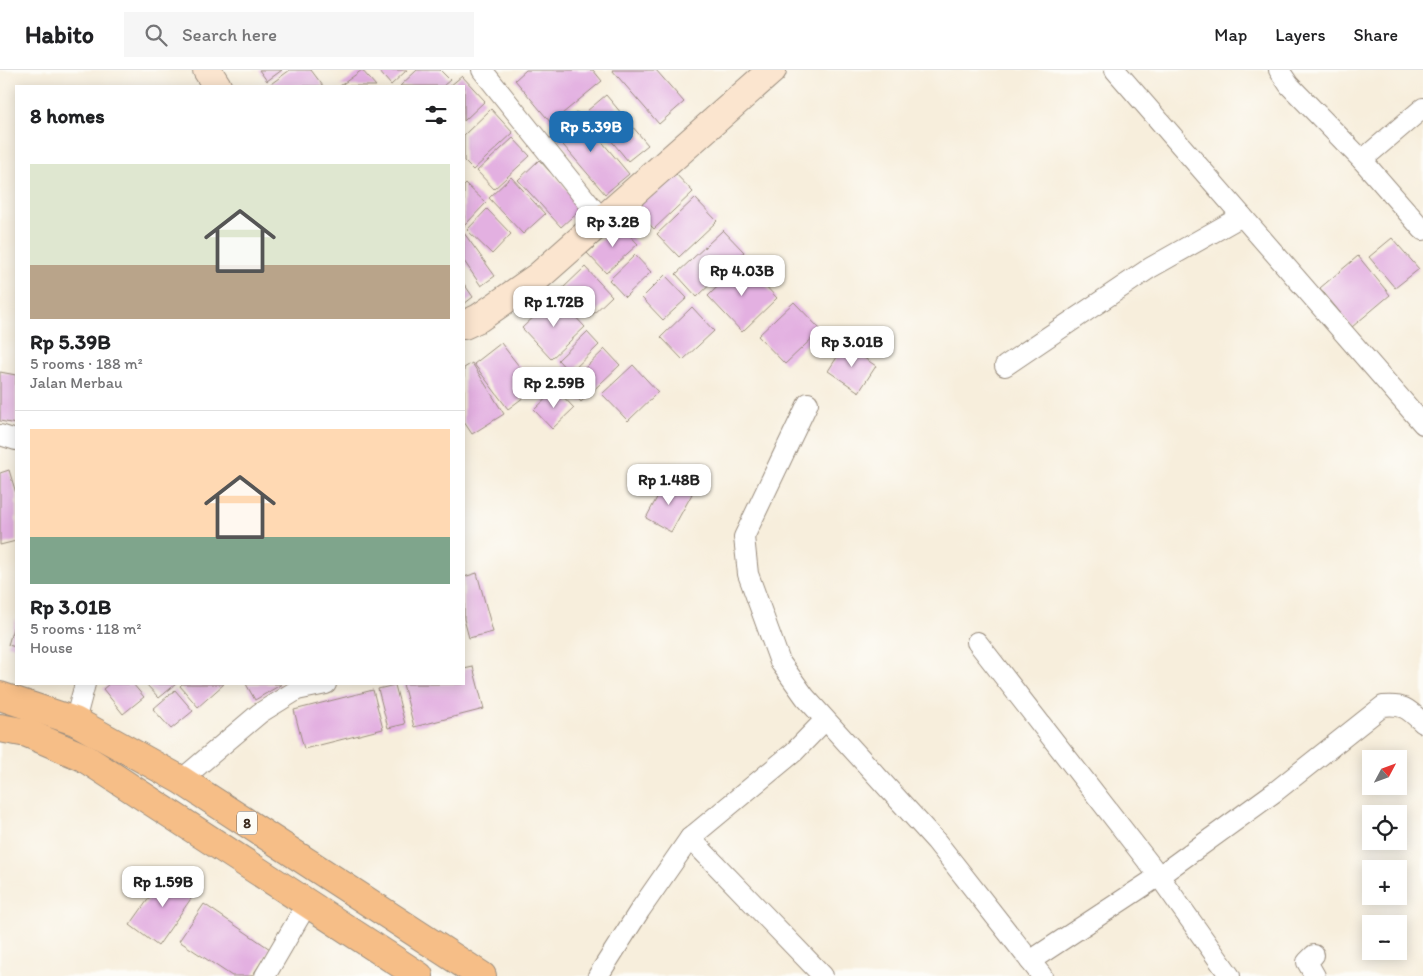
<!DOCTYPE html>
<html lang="en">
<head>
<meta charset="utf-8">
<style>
	:root { --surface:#fff; --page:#f6f6f6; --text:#202124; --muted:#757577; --line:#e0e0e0; --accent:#1f6fb2 }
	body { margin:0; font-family:Itim,sans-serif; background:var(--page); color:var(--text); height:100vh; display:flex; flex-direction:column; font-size:19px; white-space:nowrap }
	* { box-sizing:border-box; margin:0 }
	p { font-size:16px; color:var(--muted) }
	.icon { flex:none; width:28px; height:28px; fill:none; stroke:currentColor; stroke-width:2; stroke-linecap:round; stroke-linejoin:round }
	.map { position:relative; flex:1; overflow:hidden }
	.details { position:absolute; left:15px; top:15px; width:450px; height:600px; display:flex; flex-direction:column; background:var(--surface); border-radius:0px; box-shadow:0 2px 12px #0003 }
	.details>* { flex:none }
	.needle { width:32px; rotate:49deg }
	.controls { position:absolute; left:1362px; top:680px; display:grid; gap:10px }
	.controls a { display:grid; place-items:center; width:45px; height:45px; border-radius:0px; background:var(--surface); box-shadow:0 2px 12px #0003; font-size:25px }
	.price { position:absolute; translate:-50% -42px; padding:0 11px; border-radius:10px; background:#fff; color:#222; font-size:16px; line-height:32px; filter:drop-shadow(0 1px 2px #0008) }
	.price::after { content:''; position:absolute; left:50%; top:30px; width:15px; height:11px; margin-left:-8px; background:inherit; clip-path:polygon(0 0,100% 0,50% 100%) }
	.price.selected { background:var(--accent); color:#fff }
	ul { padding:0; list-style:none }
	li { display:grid; align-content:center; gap:10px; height:265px; padding:0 15px }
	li+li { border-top:1px solid var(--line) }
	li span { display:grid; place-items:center; height:155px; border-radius:0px; color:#555 }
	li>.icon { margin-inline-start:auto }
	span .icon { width:90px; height:90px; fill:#fffc; stroke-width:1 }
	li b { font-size:21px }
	h2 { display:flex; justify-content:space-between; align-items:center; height:60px; padding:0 15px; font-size:21px }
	header { display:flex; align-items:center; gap:30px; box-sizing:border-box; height:70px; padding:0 25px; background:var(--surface); border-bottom:1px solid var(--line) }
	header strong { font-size:24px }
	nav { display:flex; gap:28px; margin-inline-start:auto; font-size:18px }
	.search { width:350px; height:45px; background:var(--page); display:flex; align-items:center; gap:12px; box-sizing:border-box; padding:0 18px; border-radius:0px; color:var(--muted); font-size:19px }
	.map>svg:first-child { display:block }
	.building { fill:#e3b0e1 }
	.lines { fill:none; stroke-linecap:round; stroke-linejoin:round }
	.street-casing { stroke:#998c7d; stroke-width:22 }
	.secondary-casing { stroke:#998c7d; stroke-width:30 }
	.highway-casing { stroke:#998c7d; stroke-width:30 }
	.street { stroke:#fff; stroke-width:20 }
	.secondary { stroke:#fbe5cf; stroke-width:28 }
	.highway { stroke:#f6be87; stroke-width:28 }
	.labels { text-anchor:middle; stroke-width:5; stroke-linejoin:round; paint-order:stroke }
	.shield { fill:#fdfcf7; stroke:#75695f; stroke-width:1 }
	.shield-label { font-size:14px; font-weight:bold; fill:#3b2a1e }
</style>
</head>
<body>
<header>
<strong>Habito</strong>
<div class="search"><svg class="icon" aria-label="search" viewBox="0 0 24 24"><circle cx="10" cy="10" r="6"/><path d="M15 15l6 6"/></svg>Search here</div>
<nav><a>Map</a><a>Layers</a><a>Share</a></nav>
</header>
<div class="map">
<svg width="1423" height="906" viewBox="0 0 1423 906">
	<rect width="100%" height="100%" fill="#fdfcf7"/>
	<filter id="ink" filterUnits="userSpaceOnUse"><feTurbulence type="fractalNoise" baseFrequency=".02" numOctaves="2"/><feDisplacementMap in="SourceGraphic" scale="10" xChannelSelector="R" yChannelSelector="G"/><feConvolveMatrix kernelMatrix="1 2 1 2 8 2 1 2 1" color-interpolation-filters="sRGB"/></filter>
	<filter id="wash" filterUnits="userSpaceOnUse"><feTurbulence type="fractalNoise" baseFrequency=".0096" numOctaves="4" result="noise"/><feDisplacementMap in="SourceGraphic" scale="20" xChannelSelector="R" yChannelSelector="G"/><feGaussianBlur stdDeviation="1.12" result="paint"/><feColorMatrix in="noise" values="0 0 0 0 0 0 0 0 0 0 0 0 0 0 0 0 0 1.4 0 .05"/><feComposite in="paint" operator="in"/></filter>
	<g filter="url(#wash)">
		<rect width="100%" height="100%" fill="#f7eedc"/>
		<g id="blocks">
			<!-- building -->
			<g class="building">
				<path d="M259 0H282L267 11Z"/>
				<path d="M290 0H311L323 16H268Z"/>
				<path d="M362 0 376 16H340Z"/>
				<path d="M378 0H407L391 15Z"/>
				<path d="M417 0H440L450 10 443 16H400Z"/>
				<path d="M526 0H593L602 11 551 53 515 10Z"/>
				<path d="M612 0H656L684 32 659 54Z"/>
				<path d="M462 6 485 31 464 51V16H450Z"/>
				<path d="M606 25 648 75 628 91 587 41Z"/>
				<path d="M491 39 513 63 473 100 464 91V65Z"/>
				<path d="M577 42 629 104 605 124 552 62Z"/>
				<path d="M513 68 530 86 494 119 477 101Z"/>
				<path d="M539 90 583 137 561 157 518 110Z"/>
				<path d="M673 101 693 122 654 159 634 138Z"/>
				<path d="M511 107 545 144 523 164 489 128Z"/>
				<path d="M466 114 486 133 464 156V116Z"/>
				<path d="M695 128 717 151 679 187 657 164Z"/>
				<path d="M487 139 511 164 492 184 467 160Z"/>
				<path d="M619 154 638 174 606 203 587 183Z"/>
				<path d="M723 160 744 182 697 227 676 204Z"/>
				<path d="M464 163 495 206 481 216 464 191Z"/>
				<path d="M1392 168 1419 199 1395 218 1369 187Z"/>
				<path d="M635 185 651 202 625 227 609 210Z"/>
				<path d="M1358 186 1390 225 1352 257 1320 218Z"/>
				<path d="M743 192 777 228 742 262 708 226Z"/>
				<path d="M585 197 612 226 589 248 562 219Z"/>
				<path d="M665 205 687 228 663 250 642 228Z"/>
				<path d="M464 214 473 227 464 234Z"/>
				<path d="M556 226 585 257 551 289 522 258Z"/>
				<path d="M794 232 821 260 785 294 758 266Z"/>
				<path d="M692 237 714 261 683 290 661 267Z"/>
				<path d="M587 262 599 275 570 303 558 290Z"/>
				<path d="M501 273 536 318 508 339 474 294Z"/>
				<path d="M845 275 876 296 859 322 828 301Z"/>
				<path d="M605 279 620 295 581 332 566 316Z"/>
				<path d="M472 293 504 344 472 364 464 352V298Z"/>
				<path d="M633 295 658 322 628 351 602 324Z"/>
				<path d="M0 302 16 305V354L0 351Z"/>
				<path d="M556 319 574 338 552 359 534 340Z"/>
				<path d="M9 400 16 423V471L0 475V403Z"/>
				<path d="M667 409 692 424 671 462 646 448Z"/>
				<path d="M477 503 493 562 469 568 464 549V507Z"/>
				<path d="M16 548V577L8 575Z"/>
				<path d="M473 597 484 639 414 657 403 614H464V599Z"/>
				<path d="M109 614H133L144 627 123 644 103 619Z"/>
				<path d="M146 614H176L159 628Z"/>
				<path d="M182 614H224L198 637 180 616Z"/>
				<path d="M246 614H282L255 630Z"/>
				<path d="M395 615 405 654 388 658 378 619Z"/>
				<path d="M175 620 193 641 171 659 153 639Z"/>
				<path d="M373 620 383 659 304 679 294 640Z"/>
				<path d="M169 800 197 820 158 876 130 855Z"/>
				<path d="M204 834 270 879 252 906H232L179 871Z"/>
			</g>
		</g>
	</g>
	<g filter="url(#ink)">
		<use href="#blocks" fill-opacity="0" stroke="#998c7d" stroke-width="1"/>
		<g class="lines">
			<!-- street casing -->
			<g class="street-casing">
				<g id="street">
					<path d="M482 0 602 150"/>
					<path d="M1115 0 1423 354"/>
					<path d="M1279 0 1289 15 1362 90 1423 160"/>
					<path d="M1362 90 1423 38"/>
					<path d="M1005 296 1150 198 1242 146"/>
					<path d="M808 333 744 467 748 504 780 592 805 627 936 771 1042 906"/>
					<path d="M0 365 16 370"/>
					<path d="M977 572 1159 806 1230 906"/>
					<path d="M75 651 85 614"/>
					<path d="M181 710 260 643 297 620 326 614"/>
					<path d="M690 768 823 906"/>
					<path d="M1314 885 1307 892 1315 906"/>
					<path d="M1030 891 1159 806 1276 721 1383 636C1404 634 1408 639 1423 653"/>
					<path d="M265 906 307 834"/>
					<path d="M598 906 640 840 690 768 794 682 825 650"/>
				</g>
			</g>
			<!-- secondary casing -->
			<g class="secondary-casing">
				<g id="secondary">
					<path d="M207 0 217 16"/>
					<path d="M464 255 479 248 539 206 772 0"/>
				</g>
			</g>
			<!-- highway casing -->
			<g class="highway-casing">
				<g id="highway">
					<path d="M0 626 75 651 181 710 482 906"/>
					<path d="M0 658 27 663 83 687 419 906"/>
				</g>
			</g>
			<!-- street -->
			<use href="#street" class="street"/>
			<!-- secondary -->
			<use href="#secondary" class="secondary"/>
			<!-- highway -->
			<use href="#highway" class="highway"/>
		</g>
	</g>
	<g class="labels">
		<!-- shield labels -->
		<rect class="shield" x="237" y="741.5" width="20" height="23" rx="4"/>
		<g class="shield-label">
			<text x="247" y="758">8</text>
		</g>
	</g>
</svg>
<div class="controls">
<a><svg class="needle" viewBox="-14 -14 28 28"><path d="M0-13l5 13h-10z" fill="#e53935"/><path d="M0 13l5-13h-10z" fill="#757577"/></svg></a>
<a><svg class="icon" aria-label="locate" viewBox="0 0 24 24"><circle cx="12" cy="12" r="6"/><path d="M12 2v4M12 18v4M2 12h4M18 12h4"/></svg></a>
<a>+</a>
<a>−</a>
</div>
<b class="price selected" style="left:591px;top:83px">Rp 5.39B</b>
<b class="price" style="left:613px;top:178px">Rp 3.2B</b>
<b class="price" style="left:742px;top:227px">Rp 4.03B</b>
<b class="price" style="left:554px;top:258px">Rp 1.72B</b>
<b class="price" style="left:852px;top:298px">Rp 3.01B</b>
<b class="price" style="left:554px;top:339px">Rp 2.59B</b>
<b class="price" style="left:669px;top:436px">Rp 1.48B</b>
<b class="price" style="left:163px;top:838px">Rp 1.59B</b>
<section class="details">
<h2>8 homes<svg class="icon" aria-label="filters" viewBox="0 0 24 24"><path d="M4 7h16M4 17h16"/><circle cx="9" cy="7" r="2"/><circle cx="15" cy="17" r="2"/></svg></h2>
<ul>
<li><span style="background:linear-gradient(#dfe7d0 65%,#b9a48a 0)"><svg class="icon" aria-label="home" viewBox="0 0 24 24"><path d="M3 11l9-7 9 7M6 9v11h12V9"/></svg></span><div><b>Rp 5.39B</b><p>5 rooms · 188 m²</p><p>Jalan Merbau</p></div></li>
<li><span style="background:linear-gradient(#ffd9b3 70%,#7fa58c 0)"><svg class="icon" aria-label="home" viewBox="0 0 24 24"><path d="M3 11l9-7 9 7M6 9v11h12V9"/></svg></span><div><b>Rp 3.01B</b><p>5 rooms · 118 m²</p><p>House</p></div></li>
</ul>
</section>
</div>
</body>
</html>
